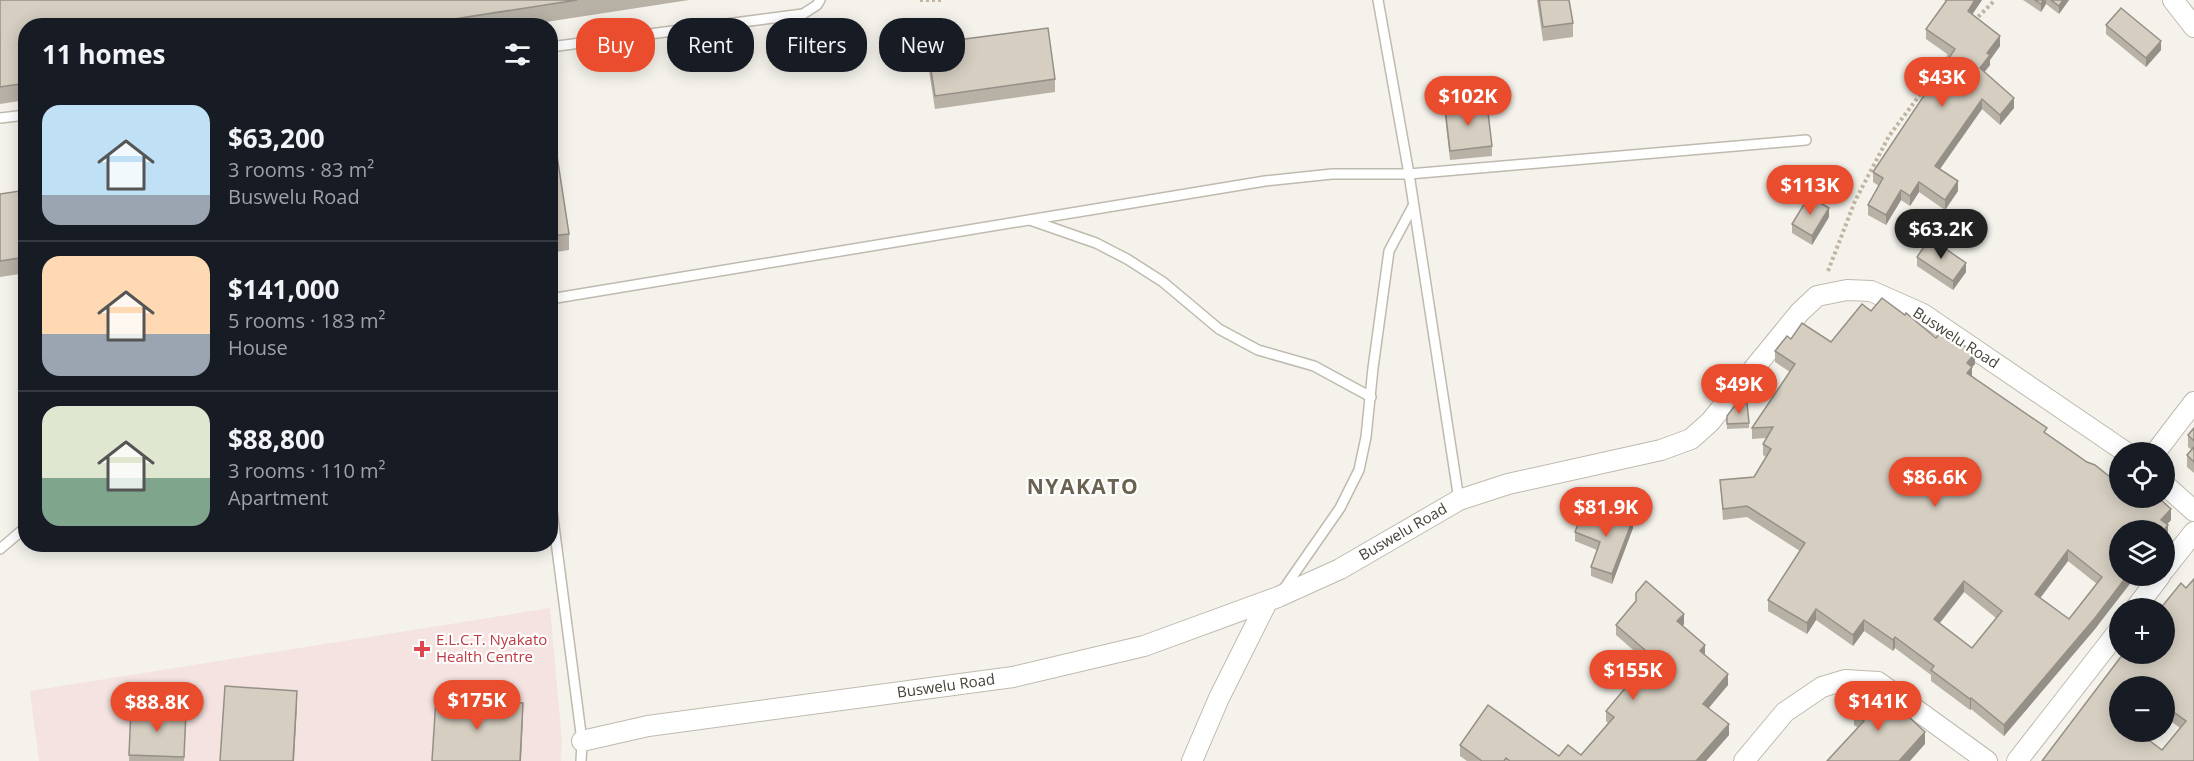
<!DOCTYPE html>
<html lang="en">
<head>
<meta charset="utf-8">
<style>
	:root { --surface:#171b24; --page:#242831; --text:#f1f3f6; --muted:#9ea1a6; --line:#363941; --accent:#e94d2d }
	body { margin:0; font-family:"Open Sans",sans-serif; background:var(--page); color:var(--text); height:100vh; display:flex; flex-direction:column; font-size:22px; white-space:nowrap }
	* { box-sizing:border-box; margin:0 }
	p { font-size:20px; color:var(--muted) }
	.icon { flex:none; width:33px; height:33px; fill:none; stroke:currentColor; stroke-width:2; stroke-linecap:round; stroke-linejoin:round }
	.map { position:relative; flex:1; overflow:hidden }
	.details { position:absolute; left:18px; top:18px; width:540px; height:534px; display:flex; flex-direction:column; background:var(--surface); border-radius:24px; box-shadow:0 3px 15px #0003 }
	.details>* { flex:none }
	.hud { position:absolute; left:576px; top:18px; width:570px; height:54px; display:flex; gap:12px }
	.fabs { position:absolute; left:2109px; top:442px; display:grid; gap:12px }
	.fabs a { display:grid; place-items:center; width:66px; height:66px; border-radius:50%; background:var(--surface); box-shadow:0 3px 15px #0003; font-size:30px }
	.price { position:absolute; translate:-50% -51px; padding:0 14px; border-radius:21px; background:var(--accent); color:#fff; font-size:20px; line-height:39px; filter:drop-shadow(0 2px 3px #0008) }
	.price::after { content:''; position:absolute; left:50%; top:36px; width:18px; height:14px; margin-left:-9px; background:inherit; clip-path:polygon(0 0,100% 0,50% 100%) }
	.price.active { background:#222; color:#fff }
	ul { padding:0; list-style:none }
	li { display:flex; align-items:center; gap:18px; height:150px; padding:0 24px }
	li+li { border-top:2px solid var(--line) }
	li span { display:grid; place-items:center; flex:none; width:168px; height:120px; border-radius:18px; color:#555 }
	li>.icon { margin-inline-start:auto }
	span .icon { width:72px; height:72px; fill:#fffc; stroke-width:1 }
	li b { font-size:26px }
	h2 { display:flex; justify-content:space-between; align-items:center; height:72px; padding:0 24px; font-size:26px }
	.chip { padding:0 21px; border-radius:24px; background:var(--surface); box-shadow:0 3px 15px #0003; font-size:21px; line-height:54px }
	.chip.active { background:var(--accent); color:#fff }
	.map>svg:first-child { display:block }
	.medical { fill:#f4e3e0 }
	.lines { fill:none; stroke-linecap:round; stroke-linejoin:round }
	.lane-casing { stroke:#bfbaae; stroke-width:12 }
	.street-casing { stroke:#bfbaae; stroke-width:22 }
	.path { stroke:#c0b5a1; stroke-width:4; stroke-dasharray:3 3; stroke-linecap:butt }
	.lane { stroke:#fff; stroke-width:9 }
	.street { stroke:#fff; stroke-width:20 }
	.wall { fill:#b7b1a6; fill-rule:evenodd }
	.shaded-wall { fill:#959087 }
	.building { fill:#d5cec1; stroke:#959087; stroke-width:1.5; fill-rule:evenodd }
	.health-dot { fill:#e0444e; stroke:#fff; stroke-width:2 }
	.labels { text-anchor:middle; stroke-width:4.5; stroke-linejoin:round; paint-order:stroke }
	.street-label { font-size:15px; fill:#484339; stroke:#fff }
	.health-label { font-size:15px; fill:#be3a42; stroke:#fff; text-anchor:start }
	.district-label { font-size:21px; font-weight:bold; letter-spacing:1.5px; fill:#6a6151; stroke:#fff }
</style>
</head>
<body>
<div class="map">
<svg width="2194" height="761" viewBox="0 0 2194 761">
	<rect width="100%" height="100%" fill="#f4f2eb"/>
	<!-- medical -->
	<path class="medical" d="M550 608 562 741 561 761H39L30 691Z"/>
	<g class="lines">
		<!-- lane casing -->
		<g class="lane-casing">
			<g id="lane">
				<path d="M1378 0 1409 174 1459 500"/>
				<path d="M550 47 803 14 817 5 820 0"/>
				<path d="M0 118 26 115"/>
				<path d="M1030 220 1096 243 1127 259 1163 282 1219 329 1258 350 1314 366 1371 397"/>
				<path d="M550 299 1265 181 1332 174H1409L1806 140"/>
				<path d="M550 495 582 741 581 761"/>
				<path d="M0 549 26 527"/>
				<path d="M1283 590 1340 508 1359 470 1366 437 1373 368 1389 251 1413 206"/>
			</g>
		</g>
		<!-- street casing -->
		<g class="street-casing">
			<g id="street">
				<path d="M2173 0 2194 27"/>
				<path d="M2155 453 2194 402"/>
				<path d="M2164 484 2194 511"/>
				<path d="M2164 570 2194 532"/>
				<path d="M2135 609 2160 576"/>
				<path d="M582 741 648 726 1013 677 1144 646 1278 597 1340 569 1459 500 1508 484 1661 450 1691 439 1710 422 1800 312 1817 296 1847 290 1871 291 1923 314 2127 453"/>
				<path d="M1192 761 1219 698 1267 602"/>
				<path d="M1744 761 1785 712 1822 687 1845 680 1878 682 1987 761"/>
				<path d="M2017 761 2120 629"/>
			</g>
		</g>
		<!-- path -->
		<g class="path">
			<path d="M920 0H942"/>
			<path d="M1974 21 1995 0"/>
			<path d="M1828 271 1855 201 1889 136 1952 52"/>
		</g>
		<!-- lane -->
		<use href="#lane" class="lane"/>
		<!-- street -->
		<use href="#street" class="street"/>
	</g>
	<!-- wall -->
	<g class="wall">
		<path d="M0 0H689L520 26H26V100L0 104Z"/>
		<path d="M1537 0H1569L1573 23V37L1543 41Z"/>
		<path d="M1944 0H1982L1972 14 2000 46 1990 60V65L1984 72 2014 108 2000 125 1982 109 1940 169 1958 191 1945 210 1919 192 1910 206 1901 200 1886 225 1868 215V205L1879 186 1873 182V172L1950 56 1926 39V29L1946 2Z"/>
		<path d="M2023 0H2069L2059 14 2046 4 2041 12Z"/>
		<path d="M2106 25 2161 50 2146 67 2106 34Z"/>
		<path d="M927 44 1055 79V92L935 109 927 58Z"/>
		<path d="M1445 108 1492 146V156L1450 160 1445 117Z"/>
		<path d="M550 110 569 234V250L550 253Z"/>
		<path d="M26 190V273L0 277V194Z"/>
		<path d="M1829 217 1812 245 1792 233V224Z"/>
		<path d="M1917 257 1966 272 1953 290 1917 266Z"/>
		<path d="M1871 311 1936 338 1975 364 1972 367V376L2047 435 2120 498 2171 520 2167 524 2168 536 2164 540V531L2095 629 2004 736 1971 709 1970 710 1931 681V675L1895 648 1893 651 1864 631 1853 646 1816 620 1807 634 1768 611V600L1800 551 1747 517 1723 520 1720 480 1754 477 1766 457 1763 455V444L1766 438 1752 439V428L1790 372 1775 362V351L1791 339 1831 342ZM2068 561 2097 584 2069 619 2040 598ZM1964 592 1996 618 1972 648 1940 623Z"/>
		<path d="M1727 416 1749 423V428L1727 429Z"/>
		<path d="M2194 428V473L2187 467V455L2192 450 2188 447V435Z"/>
		<path d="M1606 522 1633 528 1612 584 1591 576V567L1597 550 1575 541V532Z"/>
		<path d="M2186 588 2194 761H2042ZM2120 687H2164V716L2180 728 2162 750 2120 732Z"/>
		<path d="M1684 624 1683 626 1728 685 1708 708 1729 735 1706 761H1467L1460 756V745L1559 756 1581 755 1608 723 1606 721V711L1647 662 1616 635V625Z"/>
		<path d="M1850 701 1925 744 1858 728 1854 725V717L1850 713Z"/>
		<path d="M131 708 186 720 184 761H129Z"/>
	</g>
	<!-- shaded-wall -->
	<g class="shaded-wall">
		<path d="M1975 0H1982L1968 21V11Z"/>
		<path d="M2043 0H2046V4L2041 12V4Z"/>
		<path d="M2063 0H2069L2059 14V6Z"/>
		<path d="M2000 36V46L1990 60V65L1980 78V68L1987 53Z"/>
		<path d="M2161 41V50L2146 67V58Z"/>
		<path d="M2014 98V108L2000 125V115Z"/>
		<path d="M1982 99V109L1935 176V166Z"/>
		<path d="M1958 181V191L1945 210V200Z"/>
		<path d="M1919 182V192L1910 206V196Z"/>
		<path d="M1901 190V200L1886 225V215Z"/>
		<path d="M1829 208V217L1812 245V236Z"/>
		<path d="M1966 263V272L1953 290V281Z"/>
		<path d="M1975 353V364L1972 367V378L1967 384V363Z"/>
		<path d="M2171 509V520L2161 531V520Z"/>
		<path d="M1633 519V528L1612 584V574Z"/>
		<path d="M2168 525V536L2164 540V531H2163Z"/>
		<path d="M2068 550V561L2035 605V594Z"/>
		<path d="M2127 576H2136L2095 629 2004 736V725Z"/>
		<path d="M1964 581V592L1934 630V619Z"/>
		<path d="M1816 609V620L1807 634V623Z"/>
		<path d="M1684 614V624L1677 632V621Z"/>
		<path d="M1864 620V631L1853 646V635Z"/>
		<path d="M1895 637V648L1893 651V640Z"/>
		<path d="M1705 645V656L1700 651Z"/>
		<path d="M1728 674V685L1703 715V704Z"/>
		<path d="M297 691V704L294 761H293Z"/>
		<path d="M1971 698V709L1970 710V699Z"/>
		<path d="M523 703V716L521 761H520Z"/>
		<path d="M1729 724V735L1706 761H1696Z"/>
		<path d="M1925 732V744L1910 761H1899Z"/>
	</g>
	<!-- building -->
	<g class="building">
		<path d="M0 0H577L409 26H26V83L0 87Z"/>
		<path d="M1539 0H1569L1573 23 1543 27Z"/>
		<path d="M1947 0H1975L1968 11 2000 36 1987 53 1990 55 1980 68 2014 98 2000 115 1982 99 1935 166 1958 181 1945 200 1919 182 1910 196 1901 190 1886 215 1868 205 1883 178 1873 172 1955 49 1926 29Z"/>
		<path d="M2035 0H2043L2041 4Z"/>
		<path d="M2051 0H2063L2059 6Z"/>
		<path d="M2121 8 2161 41 2146 58 2106 25Z"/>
		<path d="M1048 28 1055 79 935 96 927 44Z"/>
		<path d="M1487 104 1492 146 1450 151 1445 108Z"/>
		<path d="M550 110 569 234 550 236Z"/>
		<path d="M26 190V257L0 261V194Z"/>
		<path d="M1809 196 1829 208 1812 236 1792 224Z"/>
		<path d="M1930 238 1966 263 1953 281 1917 257Z"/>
		<path d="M1882 298 1905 315 1906 313 1936 338 1942 331 1975 353 1967 363 1972 367 1967 373 2047 428 2044 432 2087 462 2095 465 2120 485V498H2136L2139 501 2141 498H2150L2153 500 2155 498H2159L2171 509 2161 520 2168 525 2163 531H2120V576H2127L2095 618 2004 725 1971 698 1970 699 1931 670 1934 666 1895 637 1893 640 1864 620 1853 635 1816 609 1807 623 1768 600 1805 543 1747 506 1723 509 1720 480 1754 477 1771 449 1763 444 1773 427 1752 428 1795 364 1775 351 1787 336 1791 339 1802 323 1831 342 1862 304 1871 311ZM2068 550 2102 577 2069 619 2035 594ZM1964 581 2002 611 1972 648 1934 619Z"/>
		<path d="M1747 403 1749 423 1727 424V416L1736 404Z"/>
		<path d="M2194 428V441L2188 435Z"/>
		<path d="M2194 447V462L2187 455Z"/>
		<path d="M1610 511 1633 519 1612 574 1591 567 1600 542 1575 532 1582 513 1606 522Z"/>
		<path d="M2194 579V761H2042L2123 654H2164V609H2160L2181 583 2186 588ZM2120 687H2164V705L2186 721 2162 750 2138 732H2120Z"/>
		<path d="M1646 581 1684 614 1677 621 1705 645 1700 651 1728 674 1703 704 1729 724 1696 761H1510L1506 758 1504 761H1482L1460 745 1488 705 1559 756 1568 745 1581 755 1614 717 1606 711 1652 656 1616 625 1636 601V593Z"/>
		<path d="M225 686 297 691 293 761H220Z"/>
		<path d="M1864 686 1893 710 1897 706 1925 732 1899 761H1827L1864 721 1854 712 1858 709 1850 701Z"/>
		<path d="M436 698 523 703 520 761H432Z"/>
		<path d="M131 708 186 711 184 757 129 755Z"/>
	</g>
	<!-- markers -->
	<path class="health-dot" d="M419 640h6v6h6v6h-6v6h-6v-6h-6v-6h6z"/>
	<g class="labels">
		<!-- street labels -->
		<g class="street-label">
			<text transform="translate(1956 338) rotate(33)" y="5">Buswelu Road</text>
			<text transform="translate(1403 532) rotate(-30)" y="5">Buswelu Road</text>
			<text transform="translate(946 686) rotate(-8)" y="5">Buswelu Road</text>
		</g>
		<!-- health labels -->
		<g class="health-label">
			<text x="436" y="645">E.L.C.T. Nyakato<tspan x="436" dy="17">Health Centre</tspan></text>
		</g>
		<!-- district labels -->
		<g class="district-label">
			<text x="1083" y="494">NYAKATO</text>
		</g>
	</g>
</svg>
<div class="fabs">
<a><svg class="icon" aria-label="locate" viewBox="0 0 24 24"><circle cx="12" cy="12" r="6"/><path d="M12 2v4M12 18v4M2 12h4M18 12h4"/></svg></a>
<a><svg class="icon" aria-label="layers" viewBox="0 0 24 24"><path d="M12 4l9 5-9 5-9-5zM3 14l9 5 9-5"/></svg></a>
<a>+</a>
<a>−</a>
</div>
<b class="price" style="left:1942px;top:108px">$43K</b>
<b class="price" style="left:1468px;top:127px">$102K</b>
<b class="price" style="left:1810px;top:216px">$113K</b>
<b class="price active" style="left:1941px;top:260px">$63.2K</b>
<b class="price" style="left:1739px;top:415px">$49K</b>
<b class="price" style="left:1935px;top:508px">$86.6K</b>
<b class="price" style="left:1606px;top:538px">$81.9K</b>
<b class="price" style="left:1633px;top:701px">$155K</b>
<b class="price" style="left:477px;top:731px">$175K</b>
<b class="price" style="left:1878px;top:732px">$141K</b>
<b class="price" style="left:157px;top:733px">$88.8K</b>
<div class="hud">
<a class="chip active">Buy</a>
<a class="chip">Rent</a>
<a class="chip">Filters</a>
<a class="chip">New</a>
</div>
<section class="details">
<h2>11 homes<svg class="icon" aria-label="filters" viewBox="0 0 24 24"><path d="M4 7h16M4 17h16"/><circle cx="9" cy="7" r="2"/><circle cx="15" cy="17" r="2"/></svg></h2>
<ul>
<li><span style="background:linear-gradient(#bfe0f5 75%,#9aa5b1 0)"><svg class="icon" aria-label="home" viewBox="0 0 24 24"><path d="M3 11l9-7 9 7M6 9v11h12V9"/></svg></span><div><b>$63,200</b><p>3 rooms · 83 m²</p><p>Buswelu Road</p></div></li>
<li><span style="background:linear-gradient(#ffd9b3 65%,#9aa5b1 0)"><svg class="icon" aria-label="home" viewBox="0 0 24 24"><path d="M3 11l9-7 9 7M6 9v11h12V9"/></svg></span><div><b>$141,000</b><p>5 rooms · 183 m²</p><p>House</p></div></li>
<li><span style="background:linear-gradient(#dfe7d0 60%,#7fa58c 0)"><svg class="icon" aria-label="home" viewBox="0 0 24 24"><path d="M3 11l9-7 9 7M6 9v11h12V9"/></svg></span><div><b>$88,800</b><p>3 rooms · 110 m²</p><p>Apartment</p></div></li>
</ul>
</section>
</div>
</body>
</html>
